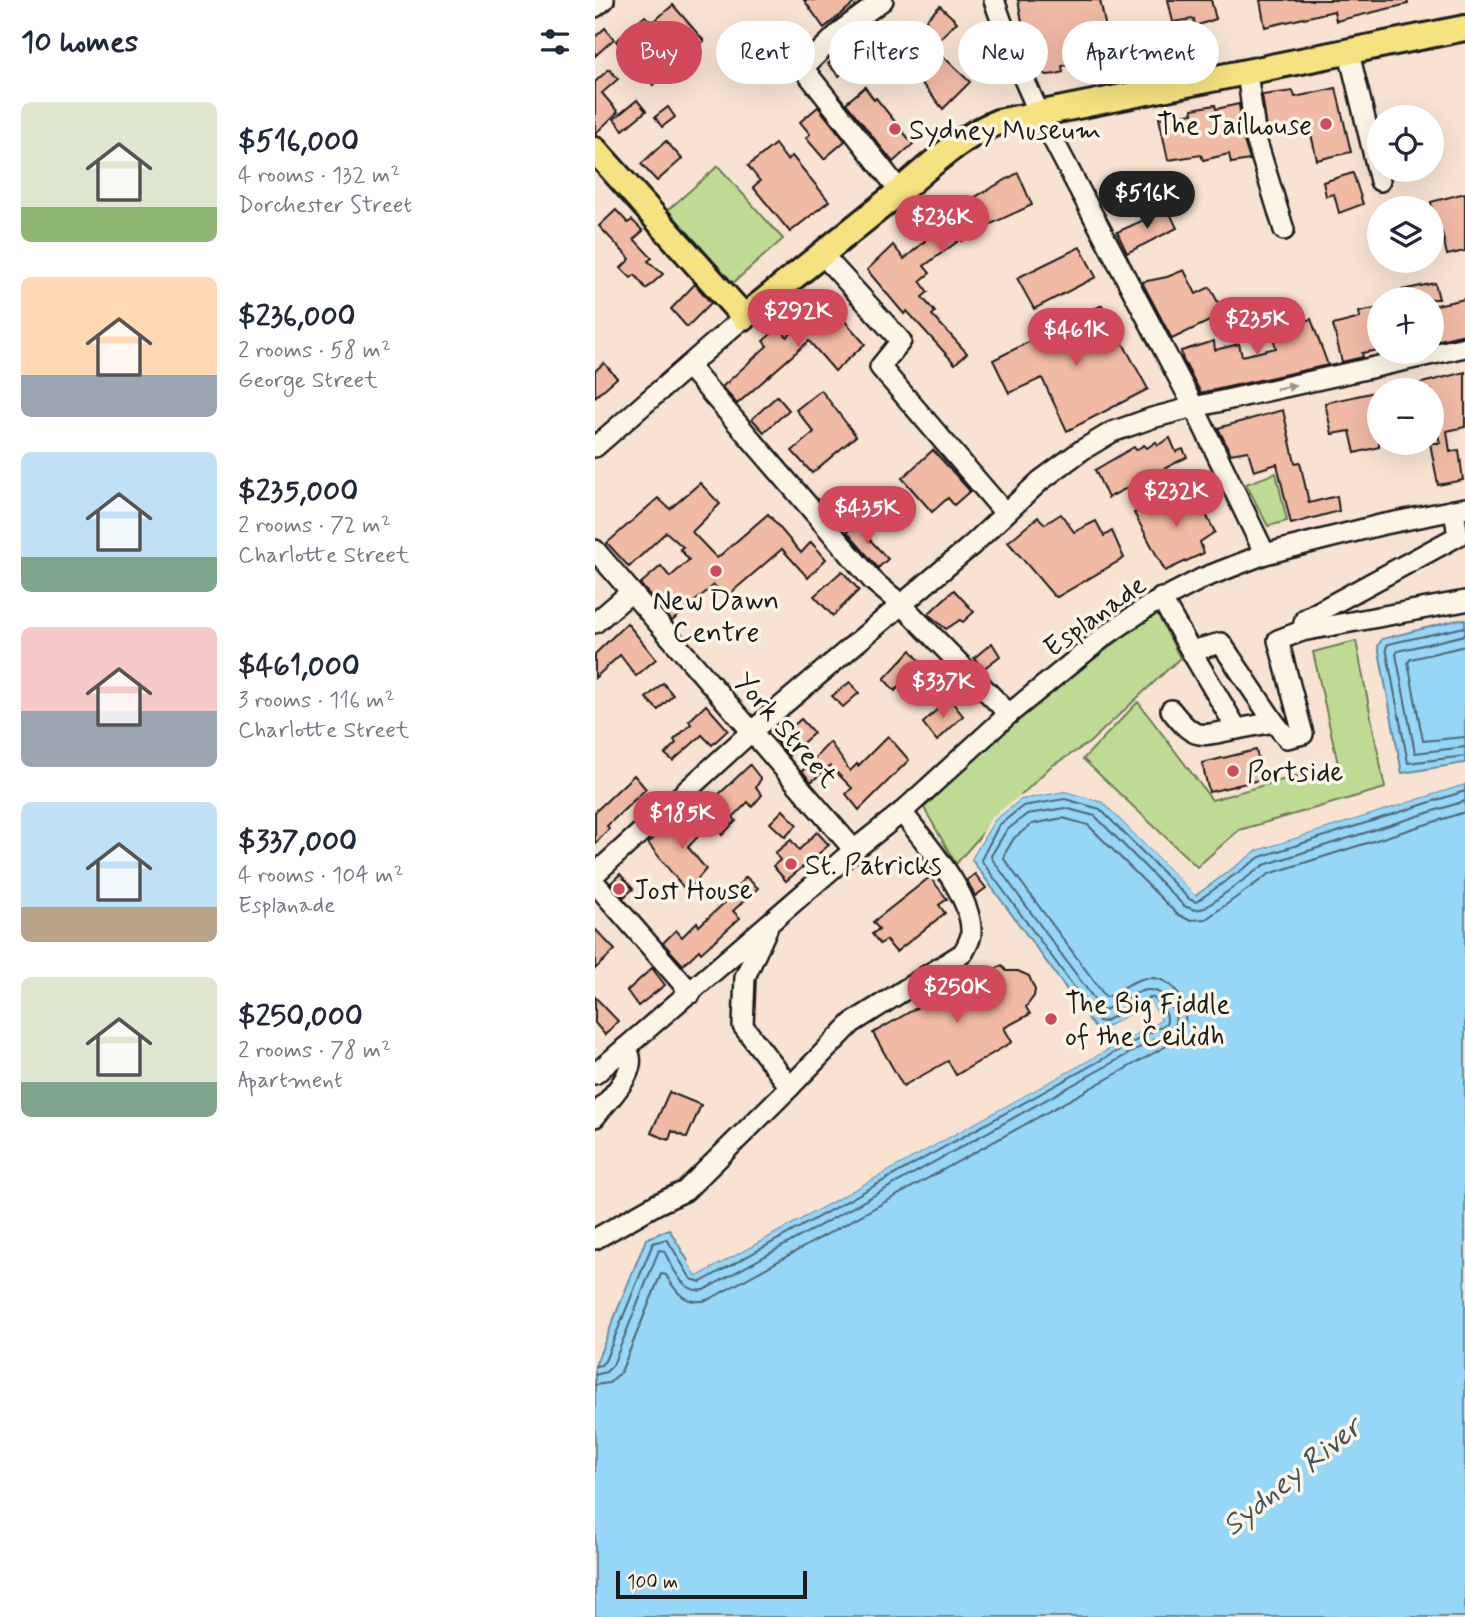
<!DOCTYPE html>
<html lang="en">
<head>
<meta charset="utf-8">
<style>
	:root { --surface:#fff; --page:#f6f6f7; --text:#1f2937; --muted:#747a83; --accent:#d1495b }
	body { margin:0; font-family:Mynerve,sans-serif; background:var(--page); color:var(--text); height:100vh; display:flex; flex-direction:column; font-size:26px; white-space:nowrap }
	* { box-sizing:border-box; margin:0 }
	p { font-size:23px; color:var(--muted) }
	.icon { flex:none; width:38px; height:38px; fill:none; stroke:currentColor; stroke-width:2; stroke-linecap:round; stroke-linejoin:round }
	.map { position:relative; flex:1; overflow:hidden }
	.panel { display:flex; flex-direction:column; background:var(--surface); width:595px }
	.panel>* { flex:none }
	.guide { position:absolute; left:21px; top:21px; width:665px; height:63px; display:flex; gap:14px }
	.fabs { position:absolute; left:772px; top:105px; display:grid; gap:14px }
	.fabs a { display:grid; place-items:center; width:77px; height:77px; border-radius:50%; background:var(--surface); box-shadow:0 7px 28px #0002; font-size:35px }
	.scale { position:absolute; left:21px; bottom:18px; width:191px; box-sizing:border-box; padding-left:7px; border:4px solid #1c1c1c; border-top:0; font-size:19px; line-height:24px; white-space:nowrap; color:#1c1c1c; -webkit-text-stroke:5px #fcf5e5; paint-order:stroke }
	.price { position:absolute; translate:-50% -60px; padding:0 16px; border-radius:24px; background:var(--accent); color:#fff; font-size:23px; line-height:46px; filter:drop-shadow(0 2px 4px #0008) }
	.price::after { content:''; position:absolute; left:50%; top:42px; width:21px; height:16px; margin-left:-10px; background:inherit; clip-path:polygon(0 0,100% 0,50% 100%) }
	.price.active { background:#222; color:#fff }
	ul { padding:0; list-style:none }
	li { display:flex; align-items:center; gap:21px; height:175px; padding:0 21px }
	li span { display:grid; place-items:center; flex:none; width:196px; height:140px; border-radius:10px; color:#555 }
	li>.icon { margin-inline-start:auto }
	span .icon { width:84px; height:84px; fill:#fffc; stroke-width:1 }
	li b { font-size:30px }
	h2 { display:flex; justify-content:space-between; align-items:center; height:84px; padding:0 21px; font-size:30px }
	.chip { padding:0 24px; border-radius:32px; background:var(--surface); box-shadow:0 7px 28px #0002; font-size:24px; line-height:63px }
	.chip.active { background:var(--accent); color:#fff }
	main { display:flex; flex:1; min-height:0 }
	.map>svg:first-child { display:block }
	.green { fill:#bfdb93; stroke:#6e7c58; stroke-width:2 }
	.water { fill:#96d6f7; stroke:#658c9f; stroke-width:2 }
	.pier { fill:#f8e3d2 }
	.lines { fill:none; stroke-linecap:round; stroke-linejoin:round }
	.shore { stroke:#4d6674; stroke-width:2 }
	.building { fill:#f0baa5; stroke:#1c1c1c; stroke-width:2 }
	.minor-casing { stroke:#1c1c1c; stroke-width:24 }
	.major-casing { stroke:#1c1c1c; stroke-width:30 }
	.minor { stroke:#fcf5e5; stroke-width:19 }
	.major { stroke:#f5e381; stroke-width:24 }
	.oneway { fill:#97938b }
	.poi-dot { fill:#d1495b; stroke:#fcf5e5; stroke-width:2.5 }
	.labels { text-anchor:middle; stroke-width:7; stroke-linejoin:round; paint-order:stroke }
	.poi-label { font-size:28px; fill:#1c1c1c; stroke:#fcf5e5; text-anchor:start }
	.street-label { font-size:28px; fill:#1c1c1c; stroke:#fcf5e5 }
	.water-label { font-size:30px; font-style:italic; fill:#41545e; stroke:#fcf5e5 }
</style>
</head>
<body>
<main>
<section class="panel">
<h2>10 homes<svg class="icon" aria-label="filters" viewBox="0 0 24 24"><path d="M4 7h16M4 17h16"/><circle cx="9" cy="7" r="2"/><circle cx="15" cy="17" r="2"/></svg></h2>
<ul>
<li><span style="background:linear-gradient(#dfe7d0 75%,#8fb573 0)"><svg class="icon" aria-label="home" viewBox="0 0 24 24"><path d="M3 11l9-7 9 7M6 9v11h12V9"/></svg></span><div><b>$516,000</b><p>4 rooms · 132 m²</p><p>Dorchester Street</p></div></li>
<li><span style="background:linear-gradient(#ffd9b3 70%,#9aa5b1 0)"><svg class="icon" aria-label="home" viewBox="0 0 24 24"><path d="M3 11l9-7 9 7M6 9v11h12V9"/></svg></span><div><b>$236,000</b><p>2 rooms · 58 m²</p><p>George Street</p></div></li>
<li><span style="background:linear-gradient(#bfe0f5 75%,#7fa58c 0)"><svg class="icon" aria-label="home" viewBox="0 0 24 24"><path d="M3 11l9-7 9 7M6 9v11h12V9"/></svg></span><div><b>$235,000</b><p>2 rooms · 72 m²</p><p>Charlotte Street</p></div></li>
<li><span style="background:linear-gradient(#f6c9c9 60%,#9aa5b1 0)"><svg class="icon" aria-label="home" viewBox="0 0 24 24"><path d="M3 11l9-7 9 7M6 9v11h12V9"/></svg></span><div><b>$461,000</b><p>3 rooms · 116 m²</p><p>Charlotte Street</p></div></li>
<li><span style="background:linear-gradient(#bfe0f5 75%,#b9a48a 0)"><svg class="icon" aria-label="home" viewBox="0 0 24 24"><path d="M3 11l9-7 9 7M6 9v11h12V9"/></svg></span><div><b>$337,000</b><p>4 rooms · 104 m²</p><p>Esplanade</p></div></li>
<li><span style="background:linear-gradient(#dfe7d0 75%,#7fa58c 0)"><svg class="icon" aria-label="home" viewBox="0 0 24 24"><path d="M3 11l9-7 9 7M6 9v11h12V9"/></svg></span><div><b>$250,000</b><p>2 rooms · 78 m²</p><p>Apartment</p></div></li>
</ul>
</section>
<div class="map">
<svg width="870" height="1617" viewBox="0 0 870 1617">
	<rect width="100%" height="100%" fill="#f8e3d2"/>
	<filter id="ink" filterUnits="userSpaceOnUse"><feTurbulence type="fractalNoise" baseFrequency=".0143" numOctaves="2"/><feDisplacementMap in="SourceGraphic" scale="14" xChannelSelector="R" yChannelSelector="G"/><feConvolveMatrix kernelMatrix="1 2 1 2 8 2 1 2 1" color-interpolation-filters="sRGB"/></filter>
	<g filter="url(#ink)">
		<!-- green -->
		<g class="green">
			<path d="M123 166 188 239 138 283 73 210Z"/>
			<path d="M681 473 692 521 673 526 651 484Z"/>
			<path d="M562 612 585 658 494 743 455 767 386 835 361 864 329 808 419 718Z"/>
			<path d="M761 641 790 788 644 830 602 867 488 759 543 702 617 800 743 764 718 652Z"/>
		</g>
		<!-- water -->
		<g class="water">
			<path d="M866 619 870 620V763L807 773 783 646 787 639Z"/>
			<path d="M870 784V1617H0V1366L51 1239 74 1229 102 1276 566 1020 556 1004 503 1032 376 859 399 820 426 799 470 791 508 802 601 895 662 850Z"/>
		</g>
		<!-- pier -->
		<g class="pier">
			<path d="M870 781V784L662 850 600 895 508 802 470 791 426 799 399 820 376 859H373L396 818 424 796 470 788 510 799 601 891 660 847Z"/>
			<path d="M556 1003 566 1020 102 1276 93 1262 96 1260 103 1272 561 1018 555 1008 505 1035 500 1034Z"/>
		</g>
		<g class="lines">
			<!-- shore -->
			<g class="shore">
				<path d="M870 627 793 644 791 648 813 763 870 756"/>
				<path d="M870 635 803 651 801 654 820 753 870 747"/>
				<path d="M870 646 816 659 813 662 828 741 870 737"/>
				<path d="M0 1366 6 1365 10 1361 58 1243 72 1239 96 1279 106 1282 571 1024C575 1015 565 1000 556 997L508 1022 504 1021 386 860 404 825 428 806 470 799 505 809 594 899 601 902 665 857 870 791"/>
				<path d="M0 1375 11 1372 18 1365 64 1250 69 1251C78 1267 87 1294 109 1290L578 1029C583 1019 580 1012 574 1003 557 975 532 999 510 1010H507L397 859 396 856 411 831 432 814 470 808 500 816 589 906 600 910 610 908 669 865 870 801"/>
				<path d="M0 1385 14 1383 26 1372 66 1274 71 1275C81 1293 92 1307 115 1299L577 1043C605 1024 585 976 554 978 540 978 526 990 513 997L510 996 409 859V855L419 838 437 824 468 818 493 825 582 914 594 920 611 919 674 874 870 812"/>
			</g>
		</g>
		<!-- building -->
		<g class="building">
			<path d="M209 0H263L229 28Z"/>
			<path d="M423 0H505L517 57 467 66 468 72 462 74 452 75 441 69 437 60 445 58 440 36 430 38Z"/>
			<path d="M573 0H616L621 19 600 26 599 19 578 22Z"/>
			<path d="M665 0H812L813 4 741 21 739 11 670 27Z"/>
			<path d="M78 5 109 41 58 85 21 41 50 16 57 23Z"/>
			<path d="M345 6 362 22 337 46 375 82 348 109 324 80 331 74 305 45Z"/>
			<path d="M187 22 204 37 193 46 178 32Z"/>
			<path d="M10 28 19 39 0 56V37Z"/>
			<path d="M264 33 280 52 259 63 244 76 233 64Z"/>
			<path d="M14 69 23 79 7 93 23 112 0 134V82Z"/>
			<path d="M270 87 279 100 281 98 318 144 298 162 251 103Z"/>
			<path d="M741 88 756 152 722 160 715 130 673 135 667 95 698 91 700 97Z"/>
			<path d="M42 100 51 111 28 130 19 119Z"/>
			<path d="M644 104 649 141 655 160 636 163 634 154 608 160 606 155 573 160 564 118 598 113 597 109 620 105 621 109Z"/>
			<path d="M73 107 80 117 67 127 60 117Z"/>
			<path d="M223 107 250 141 229 159 211 138 215 134 205 122Z"/>
			<path d="M71 141 87 159 62 181 46 164Z"/>
			<path d="M180 144 192 160 197 156 234 201 195 232 158 187 165 181 153 166Z"/>
			<path d="M423 173 437 205 385 229 367 241 366 239 329 266 335 273 325 281 333 292 327 297 340 312 337 315 372 353 360 364 312 311 309 314 272 270 298 245 309 259 330 241 311 216 329 203 350 231 378 212 373 201Z"/>
			<path d="M758 173 768 204 744 213 739 194 731 196 728 182Z"/>
			<path d="M870 193V251L852 255 847 232 839 233 836 202Z"/>
			<path d="M573 209 582 228 532 253 522 232Z"/>
			<path d="M21 210 33 223 37 220 48 231 39 239 57 258 53 261 68 274 51 289 40 275 36 278 26 268 35 259 4 226Z"/>
			<path d="M485 247 501 277 439 309 422 278Z"/>
			<path d="M589 270 601 294 615 287 629 314 577 339 547 282 572 277Z"/>
			<path d="M840 283 844 299H809L807 290Z"/>
			<path d="M100 284 116 303 92 327 76 309Z"/>
			<path d="M870 299V334L836 342V306Z"/>
			<path d="M232 301 270 344 240 371 214 341 142 404 127 387 172 346 168 341 184 327 192 337Z"/>
			<path d="M507 305 553 389 472 431 447 378 414 393 398 360Z"/>
			<path d="M685 308 692 327 716 319 733 365 606 393 588 360 586 351 619 341 620 350 644 344 647 356 681 348 671 312Z"/>
			<path d="M784 308V350L767 353 768 357 747 362 738 325 765 318 764 312Z"/>
			<path d="M9 363 22 378 0 397V371Z"/>
			<path d="M870 372V427L852 431 855 452 864 450 868 480 843 485 835 443H845L836 407V390H811V387Z"/>
			<path d="M226 390 261 436 217 473 197 451 219 432 201 410Z"/>
			<path d="M780 392 784 410V447L760 453 755 431 737 434 730 403Z"/>
			<path d="M182 396 194 410 169 432 157 419Z"/>
			<path d="M688 410 700 463 705 462 714 503 742 496 744 511 696 524 682 464 659 471 653 451 636 454 623 428Z"/>
			<path d="M575 438 581 452 588 449 592 457 513 498 500 470 539 447 541 450 549 445 552 448 561 442 563 445Z"/>
			<path d="M338 450 375 491 359 505 353 498 337 512 307 478Z"/>
			<path d="M105 483 125 504 97 532 122 558 173 514 206 553 216 542 231 559 213 578 187 549 131 597 119 585 77 621 45 584 66 566 75 577 94 560 85 549 88 547 71 532 34 567 12 543 63 498 75 509Z"/>
			<path d="M584 492 588 497 601 495 620 532 605 542 609 553 570 571 539 513Z"/>
			<path d="M466 514 479 532 501 521 509 536 517 531 529 558 462 597 458 595 413 542 443 517 450 524Z"/>
			<path d="M260 524 293 559 283 568 252 532Z"/>
			<path d="M247 571 264 590 238 616 219 596Z"/>
			<path d="M359 590 379 612 368 622 365 620 351 629 333 614Z"/>
			<path d="M32 623 61 659 41 676 25 655 0 678V654Z"/>
			<path d="M397 643 405 656 388 669 379 658Z"/>
			<path d="M316 650 326 663 300 691 289 679Z"/>
			<path d="M255 682 264 693 248 707 237 696Z"/>
			<path d="M68 683 78 695 63 710 51 698Z"/>
			<path d="M354 698 368 716 342 741 328 723Z"/>
			<path d="M111 705 133 730 117 745 107 735 78 761 70 754 81 743 79 740 96 724 94 721Z"/>
			<path d="M206 719 219 733 194 755 181 741Z"/>
			<path d="M293 736 314 760 264 810 251 794 257 788 235 766 216 782 207 771 235 742 255 771 262 764 263 766Z"/>
			<path d="M661 750 668 779 614 792 607 763Z"/>
			<path d="M155 765 166 779 161 787 167 795 157 807 153 802 138 817 141 821 127 835 115 821 130 806 120 798Z"/>
			<path d="M39 775 51 789 12 826 14 829 0 844V812Z"/>
			<path d="M188 810 202 825 190 837 175 823Z"/>
			<path d="M105 811 115 824 93 847 111 869 92 892 53 843 75 826 82 833Z"/>
			<path d="M222 832 234 845 191 881 178 866 185 860 180 853 196 840 204 850Z"/>
			<path d="M25 874 38 889 29 897 16 883Z"/>
			<path d="M380 874 391 888 380 896 372 880Z"/>
			<path d="M151 877 163 888 138 911 145 918 106 953 104 950 88 965 68 943 81 930 87 937 102 922 104 926 137 896 135 894Z"/>
			<path d="M335 877 352 899 344 905 350 913 301 952 291 940 285 944 277 934 284 929 278 922Z"/>
			<path d="M0 929 20 950 0 969Z"/>
			<path d="M407 965 411 971H423L434 976 440 990 439 996 431 1007 435 1014 409 1028 417 1042 361 1075 353 1061 308 1086 278 1033 379 975 382 980Z"/>
			<path d="M57 968 70 985 43 1006 32 991Z"/>
			<path d="M0 997 23 1021 10 1035 0 1023Z"/>
			<path d="M74 1092 106 1105 92 1138 77 1131 74 1140 56 1133Z"/>
		</g>
		<g class="lines">
			<!-- minor casing -->
			<g class="minor-casing">
				<g id="minor">
					<path d="M288 0 247 30 208 68 305 191"/>
					<path d="M399 0 419 57 444 113 599 407 670 554"/>
					<path d="M0 7 9 0"/>
					<path d="M754 53 785 181"/>
					<path d="M652 72 661 139 689 230"/>
					<path d="M227 254 306 341 285 367 410 513"/>
					<path d="M93 366 278 581 307 605 414 714"/>
					<path d="M0 447 149 317"/>
					<path d="M0 550 259 850"/>
					<path d="M566 598 596 651 626 643 679 722"/>
					<path d="M0 623 36 592"/>
					<path d="M707 631 710 619 863 536 859 510"/>
					<path d="M576 710C601 742 604 736 642 729L596 651"/>
					<path d="M642 729 679 722 692 738 708 734 683 640 707 631 870 601"/>
					<path d="M0 874 157 731 377 545 445 481 487 450 517 432 557 418 595 408 870 347"/>
					<path d="M0 883 96 993"/>
					<path d="M172 929 150 977 148 1026 195 1087 257 1023 368 953C371 947 376 940 376 933 378 895 330 843 307 812"/>
					<path d="M0 1074 259 850 307 812 414 714 511 635 554 606 608 578 670 554 785 525 870 508"/>
					<path d="M0 1117C12 1100 49 1068 30 1048"/>
					<path d="M0 1239 62 1204 90 1191 195 1087"/>
				</g>
			</g>
			<!-- major casing -->
			<g class="major-casing">
				<path id="major" d="M0 150 149 317C199 277 249 236 299 196 333 168 361 139 403 122L870 28"/>
			</g>
			<!-- minor -->
			<use href="#minor" class="minor"/>
			<!-- major -->
			<use href="#major" class="major"/>
		</g>
		<!-- one-way arrows -->
		<defs><path id="oneway-solid" d="M-6-.8H1V-3.2L6.5 0L1 3.2V.8H-6Z" transform="scale(1.75)"/></defs>
		<use class="oneway" href="#oneway-solid" transform="translate(691 387) rotate(-12)"/>
	</g>
	<!-- markers -->
	<g class="poi-dot">
		<circle cx="731" cy="124" r="7"/>
		<circle cx="300" cy="129" r="7"/>
		<circle cx="121" cy="571" r="7"/>
		<circle cx="638" cy="771" r="7"/>
		<circle cx="196" cy="864" r="7"/>
		<circle cx="24" cy="889" r="7"/>
		<circle cx="456" cy="1019" r="7"/>
	</g>
	<g class="labels">
		<!-- poi labels -->
		<g class="poi-label">
			<text x="717" y="134" text-anchor="end">The Jailhouse</text>
			<text x="314" y="139">Sydney Museum</text>
			<text x="121" y="609" text-anchor="middle">New Dawn<tspan x="121" dy="32">Centre</tspan></text>
			<text x="652" y="781">Portside</text>
			<text x="210" y="874">St. Patricks</text>
			<text x="38" y="899">Jost House</text>
			<text x="470" y="1013">The Big Fiddle<tspan x="470" dy="32">of the Ceilidh</tspan></text>
		</g>
		<!-- street labels -->
		<g class="street-label">
			<text transform="translate(499 615) rotate(-36)" y="10">Esplanade</text>
			<text transform="translate(192 729) rotate(49)" y="10">York Street</text>
		</g>
		<!-- water labels -->
		<g class="water-label">
			<text transform="translate(696 1476) rotate(-39)" y="10">Sydney River</text>
		</g>
	</g>
</svg>
<div class="fabs">
<a><svg class="icon" aria-label="locate" viewBox="0 0 24 24"><circle cx="12" cy="12" r="6"/><path d="M12 2v4M12 18v4M2 12h4M18 12h4"/></svg></a>
<a><svg class="icon" aria-label="layers" viewBox="0 0 24 24"><path d="M12 4l9 5-9 5-9-5zM3 14l9 5 9-5"/></svg></a>
<a>+</a>
<a>−</a>
</div>
<div class="scale">100 m</div>
<b class="price active" style="left:552px;top:231px">$516K</b>
<b class="price" style="left:347px;top:255px">$236K</b>
<b class="price" style="left:203px;top:349px">$292K</b>
<b class="price" style="left:662px;top:357px">$235K</b>
<b class="price" style="left:481px;top:368px">$461K</b>
<b class="price" style="left:581px;top:529px">$232K</b>
<b class="price" style="left:272px;top:546px">$435K</b>
<b class="price" style="left:348px;top:720px">$337K</b>
<b class="price" style="left:87px;top:851px">$185K</b>
<b class="price" style="left:362px;top:1025px">$250K</b>
<div class="guide">
<a class="chip active">Buy</a>
<a class="chip">Rent</a>
<a class="chip">Filters</a>
<a class="chip">New</a>
<a class="chip">Apartment</a>
</div>
</div>
</main>
</body>
</html>
